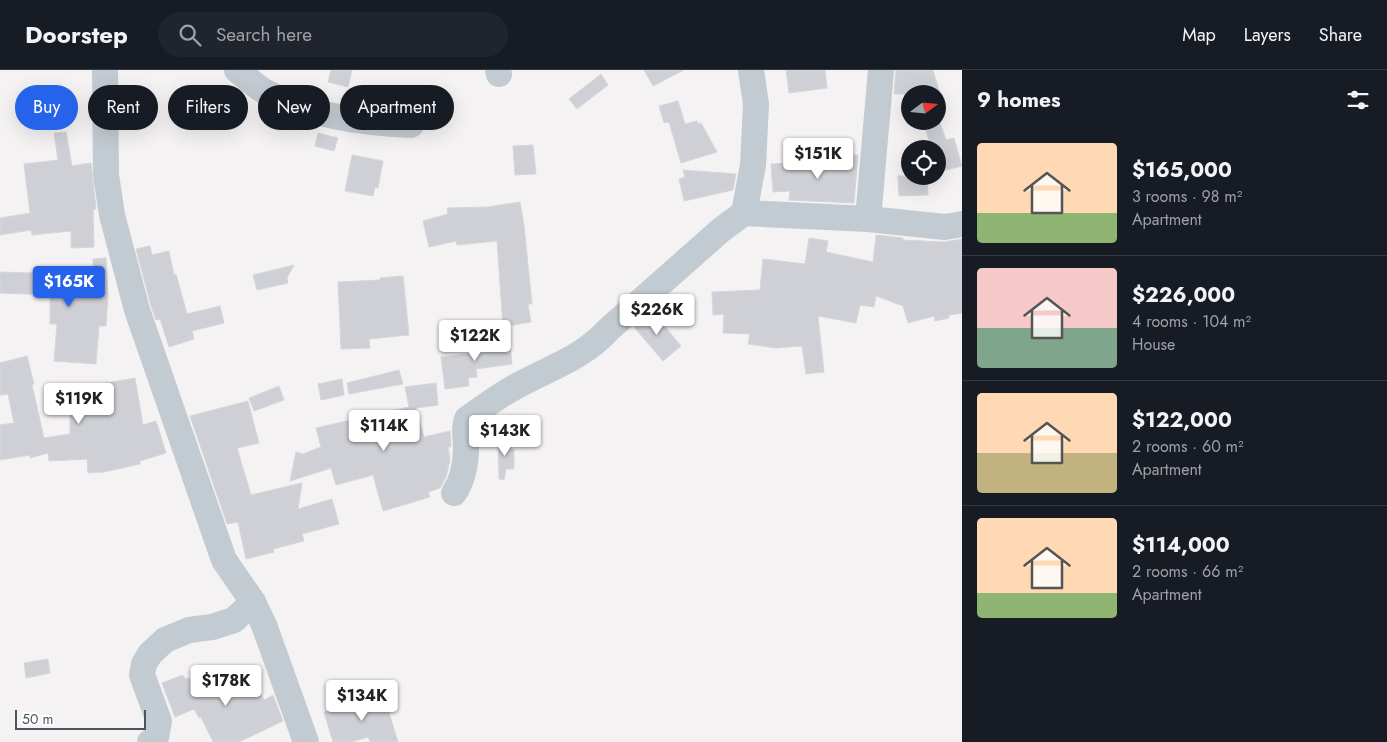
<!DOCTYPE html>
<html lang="en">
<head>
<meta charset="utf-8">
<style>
	:root { --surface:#171b24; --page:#20242c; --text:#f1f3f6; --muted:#9ea1a6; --line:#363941; --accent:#2563eb }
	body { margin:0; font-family:Jost,sans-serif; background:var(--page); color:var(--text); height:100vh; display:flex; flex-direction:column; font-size:19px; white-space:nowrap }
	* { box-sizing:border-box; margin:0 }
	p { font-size:16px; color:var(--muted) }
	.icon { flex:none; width:28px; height:28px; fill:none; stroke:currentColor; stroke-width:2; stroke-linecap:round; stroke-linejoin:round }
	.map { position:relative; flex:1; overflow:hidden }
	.drawer { display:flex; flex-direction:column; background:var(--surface); width:425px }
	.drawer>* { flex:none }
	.guide { position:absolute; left:15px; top:15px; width:475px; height:45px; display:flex; gap:10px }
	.needle { width:32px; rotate:74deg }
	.fabs { position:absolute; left:901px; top:15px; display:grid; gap:10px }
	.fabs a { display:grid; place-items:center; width:45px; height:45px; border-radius:50%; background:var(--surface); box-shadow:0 5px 20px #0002; font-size:25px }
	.scale { position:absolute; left:15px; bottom:12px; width:131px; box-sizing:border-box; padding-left:5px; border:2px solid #4a545e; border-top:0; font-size:14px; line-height:18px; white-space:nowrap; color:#4a545e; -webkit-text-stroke:4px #fff; paint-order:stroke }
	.price { position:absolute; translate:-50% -42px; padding:0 11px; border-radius:5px; background:#fff; color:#222; font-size:16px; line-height:32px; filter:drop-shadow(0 1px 2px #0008) }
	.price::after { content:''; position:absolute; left:50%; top:30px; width:15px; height:11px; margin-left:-8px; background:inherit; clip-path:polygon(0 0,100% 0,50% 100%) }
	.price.selected { background:var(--accent); color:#fff }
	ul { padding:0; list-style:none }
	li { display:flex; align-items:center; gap:15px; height:125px; padding:0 15px }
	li+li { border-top:1px solid var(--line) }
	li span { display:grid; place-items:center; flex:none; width:140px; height:100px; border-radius:5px; color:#555 }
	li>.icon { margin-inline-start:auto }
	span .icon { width:60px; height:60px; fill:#fffc; stroke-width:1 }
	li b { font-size:21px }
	h2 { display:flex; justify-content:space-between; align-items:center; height:60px; padding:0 15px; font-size:21px }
	.chip { padding:0 18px; border-radius:22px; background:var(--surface); box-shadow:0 5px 20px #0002; font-size:18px; line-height:45px }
	.chip.selected { background:var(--accent); color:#fff }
	header { display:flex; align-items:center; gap:30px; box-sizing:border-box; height:70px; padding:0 25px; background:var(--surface); border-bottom:1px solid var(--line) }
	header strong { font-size:24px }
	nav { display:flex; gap:28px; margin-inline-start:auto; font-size:18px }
	.search { width:350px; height:45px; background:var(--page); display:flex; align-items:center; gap:12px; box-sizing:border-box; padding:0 18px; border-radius:28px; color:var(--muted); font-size:19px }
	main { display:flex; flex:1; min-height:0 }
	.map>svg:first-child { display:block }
	.building { fill:#cfd0d5; stroke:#d6d7dc }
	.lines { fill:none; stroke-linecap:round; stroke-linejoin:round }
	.minor { stroke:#c3cbd2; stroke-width:26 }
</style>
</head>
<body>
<header>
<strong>Doorstep</strong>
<div class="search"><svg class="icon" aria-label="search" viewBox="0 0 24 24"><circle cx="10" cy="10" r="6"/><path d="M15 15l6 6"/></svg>Search here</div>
<nav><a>Map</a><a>Layers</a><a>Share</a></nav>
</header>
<main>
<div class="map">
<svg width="962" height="672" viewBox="0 0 962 672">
	<rect width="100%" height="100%" fill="#f4f2f2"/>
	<!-- building -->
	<g class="building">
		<path d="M331 0H352L348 17 328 12Z"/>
		<path d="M644 0H684L653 16Z"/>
		<path d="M786 0H825L827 18 789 23Z"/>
		<path d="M896 0H933L940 24H894Z"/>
		<path d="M601 4 608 15 577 39 569 29Z"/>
		<path d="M678 31 685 54 697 51 698 54 701 53 717 82 681 93 669 52 664 53 659 36Z"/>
		<path d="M939 50 946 70 954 68 962 96 938 102V79H932L924 55Z"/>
		<path d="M66 62 72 96 91 93 96 139 93 140 94 177 71 178V161L32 165 31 160 0 165V148L30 143 24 94 58 90 54 63Z"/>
		<path d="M318 63 338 68 334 81 315 76Z"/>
		<path d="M533 75 536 104 515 105 513 76Z"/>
		<path d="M352 85 383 91 378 118 375 117 373 126 345 121Z"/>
		<path d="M832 85H858L854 133 789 130 790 121 773 122 771 94 794 93V91L832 93Z"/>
		<path d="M683 100 736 104 733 120 684 131 679 109 685 107Z"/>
		<path d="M898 106H927L928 125 899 126Z"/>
		<path d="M520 132 524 155 532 234H528L531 252 503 257 497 171 457 175 456 171 429 177 423 151 448 144 447 138 487 137Z"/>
		<path d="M876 165 903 168V170L944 172 962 169V243L949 245V248L935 251 934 246 908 253 903 236 876 226 874 237 860 235 856 253 818 246 824 302 806 304 802 276 776 278 748 274 750 264 723 263 724 244 713 245 712 222 760 220 763 189 805 194 809 168 828 171 826 182 873 192Z"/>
		<path d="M150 176 152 185 169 181 174 205 176 204 187 244 220 236 224 253 192 261 194 269 169 277 160 249 156 250 151 236 136 179Z"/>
		<path d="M106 188 108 226 106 256H99L96 294 54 291 57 254H50V225L0 223V202L66 204V208H93V189Z"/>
		<path d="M294 195 287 208 288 213 257 220 253 205Z"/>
		<path d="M403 206 409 265 369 269 370 278 341 279 338 212 380 210V208Z"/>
		<path d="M652 241 681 276 663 291 634 257Z"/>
		<path d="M509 267 512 294 476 299 477 307 468 308 469 316 445 319 441 287 484 282 482 270Z"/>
		<path d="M27 286 34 314 32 315 44 368 70 364V345L93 344 89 316 135 308 143 355 156 351 166 383 140 391V394L104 402 88 403 87 389 49 391 48 383 30 388V385L0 390V355L14 353 8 324 0 325V293Z"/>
		<path d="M399 300 403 314 349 324 347 313Z"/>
		<path d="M342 309 344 325 321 330 318 314Z"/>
		<path d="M436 313 438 335 416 338 424 367 450 361 451 377H448L450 390 446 407 440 418 428 422 430 427 383 441 373 405 336 415 331 398 290 411 296 382 303 384 321 377 316 358 409 337 405 317Z"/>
		<path d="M279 316 284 330 254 341 249 328Z"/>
		<path d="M248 331 259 373 237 378 251 425 302 413 298 439 332 429 339 454 302 464 304 471 273 479 274 482 246 489 238 452 227 454 190 346Z"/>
		<path d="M498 369H513L511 380 514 379V399H506L504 410 499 409Z"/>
		<path d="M48 589 50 603 26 608 24 593Z"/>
		<path d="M249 600 264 630 273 625 283 651 239 672H213L201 647 199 648 194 639 175 647 162 613 183 605 185 609 189 608 196 627Z"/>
		<path d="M383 623 398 672H370L368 667 352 672H333L324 642Z"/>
	</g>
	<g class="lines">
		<!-- minor -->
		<g class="minor">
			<path d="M105 0 106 105 112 145 137 240 224 490 253 532 264 555 306 672"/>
			<path d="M237 0C246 7 255 16 264 21 308 46 362 53 411 55"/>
			<path d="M498 0 499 4"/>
			<path d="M744 143 753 95 756 34 751 0"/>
			<path d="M868 149 881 0"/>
			<path d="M454 423C463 410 466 392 466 377 466 367 463 359 467 349 483 338 498 326 515 317 547 299 583 288 608 260L721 160 744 143 868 149 945 157 962 154"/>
			<path d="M150 672 156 668 159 651 142 605 144 594 150 584 165 570 189 560 212 557 234 550 253 532"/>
		</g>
	</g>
</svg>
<div class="fabs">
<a><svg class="needle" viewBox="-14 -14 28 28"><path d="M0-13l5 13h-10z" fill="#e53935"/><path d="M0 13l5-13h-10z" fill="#9ea1a6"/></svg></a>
<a><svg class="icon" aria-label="locate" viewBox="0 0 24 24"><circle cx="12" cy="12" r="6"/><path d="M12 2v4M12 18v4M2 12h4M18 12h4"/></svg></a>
</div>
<div class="scale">50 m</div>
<b class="price" style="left:818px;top:110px">$151K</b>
<b class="price selected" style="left:69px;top:238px">$165K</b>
<b class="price" style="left:657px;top:266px">$226K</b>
<b class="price" style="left:475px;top:292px">$122K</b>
<b class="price" style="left:79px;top:355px">$119K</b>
<b class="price" style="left:384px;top:382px">$114K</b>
<b class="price" style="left:505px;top:387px">$143K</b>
<b class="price" style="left:226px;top:637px">$178K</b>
<b class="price" style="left:362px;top:652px">$134K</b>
<div class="guide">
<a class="chip selected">Buy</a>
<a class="chip">Rent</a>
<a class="chip">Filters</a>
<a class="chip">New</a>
<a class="chip">Apartment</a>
</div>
</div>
<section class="drawer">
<h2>9 homes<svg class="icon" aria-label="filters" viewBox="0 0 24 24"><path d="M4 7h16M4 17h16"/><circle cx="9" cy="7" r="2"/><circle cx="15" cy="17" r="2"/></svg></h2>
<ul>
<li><span style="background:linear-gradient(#ffd9b3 70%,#8fb573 0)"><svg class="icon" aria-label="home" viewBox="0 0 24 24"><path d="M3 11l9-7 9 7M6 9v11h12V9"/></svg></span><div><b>$165,000</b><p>3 rooms · 98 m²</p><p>Apartment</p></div></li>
<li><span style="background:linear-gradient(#f6c9c9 60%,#7fa58c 0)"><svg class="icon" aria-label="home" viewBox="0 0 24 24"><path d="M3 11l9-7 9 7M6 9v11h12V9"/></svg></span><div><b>$226,000</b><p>4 rooms · 104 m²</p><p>House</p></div></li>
<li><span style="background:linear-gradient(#ffd9b3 60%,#c2b280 0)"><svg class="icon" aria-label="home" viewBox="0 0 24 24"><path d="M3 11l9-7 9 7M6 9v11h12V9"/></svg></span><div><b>$122,000</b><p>2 rooms · 60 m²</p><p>Apartment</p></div></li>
<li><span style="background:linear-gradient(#ffd9b3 75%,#8fb573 0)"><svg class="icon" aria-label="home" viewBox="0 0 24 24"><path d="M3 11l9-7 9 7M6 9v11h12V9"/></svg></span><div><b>$114,000</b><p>2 rooms · 66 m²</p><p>Apartment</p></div></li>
</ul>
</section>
</main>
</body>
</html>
